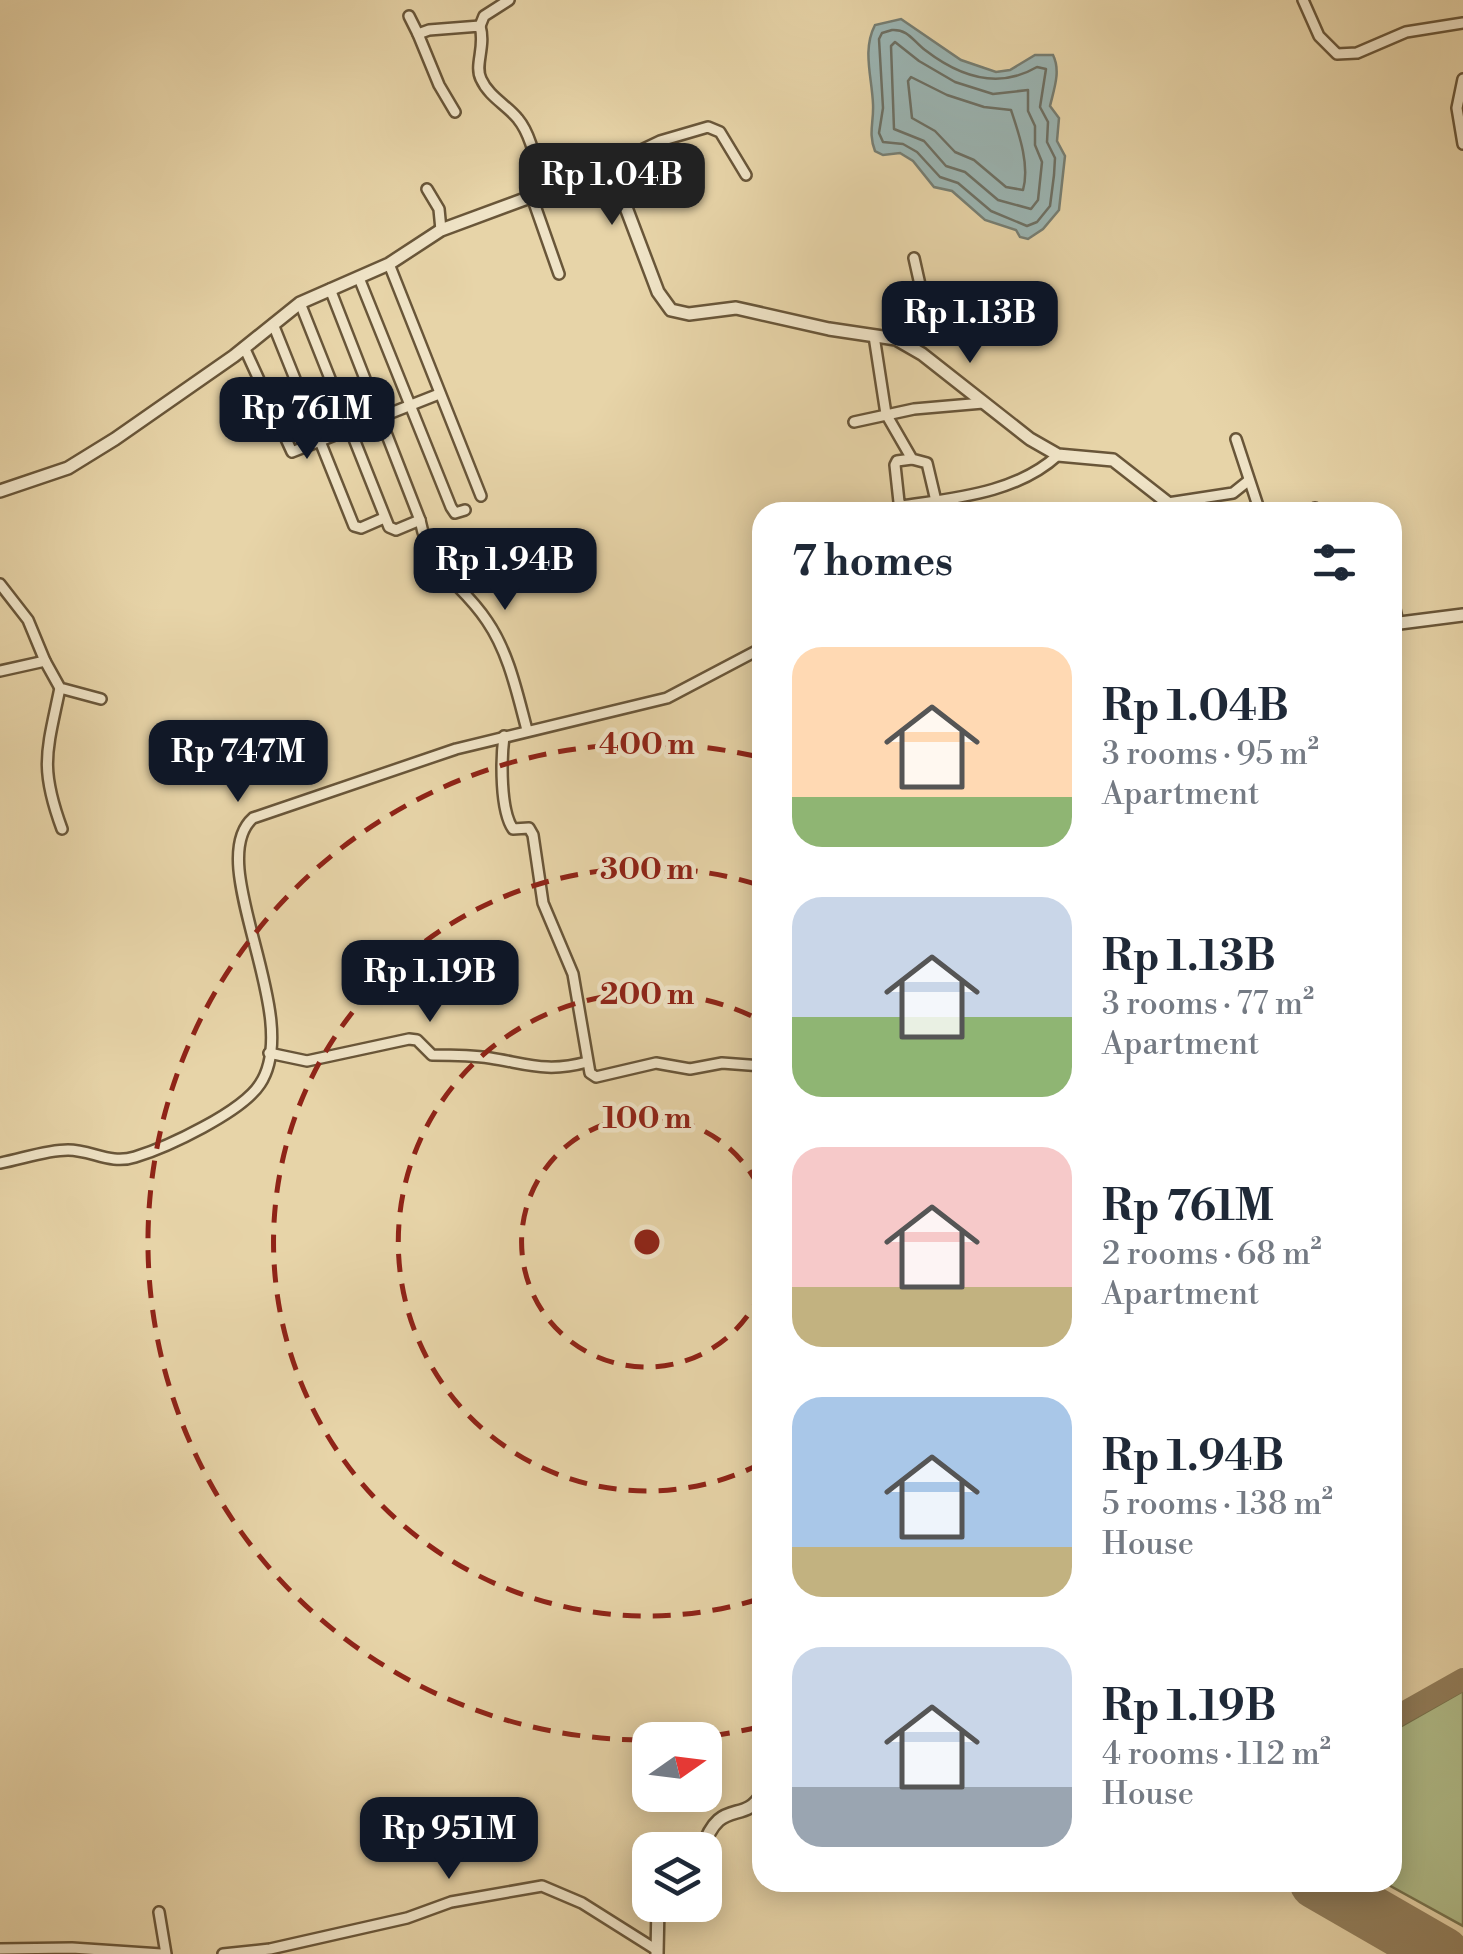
<!DOCTYPE html>
<html lang="en">
<head>
<meta charset="utf-8">
<style>
	:root { --surface:#fff; --page:#f6f6f7; --text:#1f2937; --muted:#747a83; --accent:#111827 }
	body { margin:0; font-family:"Libre Bodoni",serif; background:var(--page); color:var(--text); height:100vh; display:flex; flex-direction:column; font-size:38px; white-space:nowrap }
	* { box-sizing:border-box; margin:0 }
	p { font-size:32px; color:var(--muted) }
	.icon { flex:none; width:55px; height:55px; fill:none; stroke:currentColor; stroke-width:2; stroke-linecap:round; stroke-linejoin:round }
	.map { position:relative; flex:1; overflow:hidden }
	.panel { position:absolute; left:752px; top:502px; width:650px; height:1390px; display:flex; flex-direction:column; background:var(--surface); border-radius:30px; box-shadow:0 5px 25px #0003 }
	.panel>* { flex:none }
	.needle { width:65px; rotate:76deg }
	.fabs { position:absolute; left:632px; top:1722px; display:grid; gap:20px }
	.fabs a { display:grid; place-items:center; width:90px; height:90px; border-radius:20px; background:var(--surface); box-shadow:0 5px 25px #0003; font-size:50px }
	.price { position:absolute; translate:-50% -85px; padding:0 22px; border-radius:20px; background:var(--accent); color:#fff; font-size:32px; line-height:65px; filter:drop-shadow(0 2px 5px #0008) }
	.price::after { content:''; position:absolute; left:50%; top:60px; width:30px; height:22px; margin-left:-15px; background:inherit; clip-path:polygon(0 0,100% 0,50% 100%) }
	.price.selected { background:#222; color:#fff }
	ul { padding:0; list-style:none }
	li { display:flex; align-items:center; gap:30px; height:250px; padding:0 40px }
	li span { display:grid; place-items:center; flex:none; width:280px; height:200px; border-radius:30px; color:#555 }
	li>.icon { margin-inline-start:auto }
	span .icon { width:120px; height:120px; fill:#fffc; stroke-width:1 }
	li b { font-size:42px }
	h2 { display:flex; justify-content:space-between; align-items:center; height:120px; padding:0 40px; font-size:42px }
	.map>svg:first-child { display:block }
	.green { fill:#b1be8b; stroke:#787550; stroke-width:2.5 }
	.water { fill:#9bb5b3; stroke:#767e73; stroke-width:2.5 }
	.lines { fill:none; stroke-linecap:round; stroke-linejoin:round }
	.shore { stroke:#6d7064; stroke-width:2.5 }
	.taxiway { stroke:#93805e; stroke-width:22 }
	.runway { stroke:#93805e; stroke-width:55 }
	.minor-casing { stroke:#695639; stroke-width:14 }
	.tertiary-casing { stroke:#695639; stroke-width:16 }
	.minor { stroke:#efe3c6; stroke-width:9 }
	.tertiary { stroke:#efe3c6; stroke-width:11 }
	.ring { fill:none; stroke:#8f2418; stroke-width:5; stroke-dasharray:18 12 }
	.centre { fill:#8f2418; stroke:#efe3c6; stroke-width:5 }
	.ring-label { font-size:30px; text-anchor:middle; font-weight:bold; fill:#8f2418; stroke:#efe3c6; stroke-width:9; stroke-linejoin:round; paint-order:stroke }
</style>
</head>
<body>
<div class="map">
<svg width="1463" height="1954" viewBox="0 0 1463 1954">
	<rect width="100%" height="100%" fill="#e7d4a8"/>
	<filter id="stains"><feTurbulence type="fractalNoise" baseFrequency=".002" numOctaves="4"/><feColorMatrix values="0 0 0 0 .2 0 0 0 0 .09 0 0 0 0 .02 0 0 0 .5 -.17"/></filter>
	<radialGradient id="worn" r=".72"><stop offset=".6" stop-color="#630" stop-opacity="0"/><stop offset="1" stop-color="#630" stop-opacity=".3"/></radialGradient>
	<!-- green -->
	<path class="green" d="M1463 1691V1926L1385 1883 1392 1882 1393 1731Z"/>
	<!-- water -->
	<path class="water" d="M901 19 961 60 996 72 1010 70 1035 55H1053C1061 71 1054 89 1050 106L1059 118 1057 141 1065 156 1059 210 1043 229 1028 239 1020 237 1016 230 985 220 952 191 934 187 913 161 900 153 883 155 875 151C868 133 874 122 873 104 872 77 862 50 875 25Z"/>
	<g class="lines">
		<!-- shore -->
		<g class="shore">
			<path d="M892 30C908 29 913 41 925 50 960 77 998 90 1037 67L1046 69 1040 107 1048 122 1047 142 1055 158 1054 175 1050 206 1037 222 1027 226 991 211 958 183 940 177 917 152 903 144 883 142 879 133 883 108 879 39 882 33Z"/>
			<path d="M895 42 919 61 955 82 993 94 1028 90V111L1035 126V145L1042 162 1038 200 1031 209 998 200 965 172 946 166 924 141 894 129 891 46Z"/>
			<path d="M911 77 947 95 984 107 1011 110C1019 134 1030 165 1023 190L1006 187 974 160 955 152 935 131 912 118 908 81Z"/>
		</g>
		<!-- taxiway -->
		<path class="taxiway" d="M1392 1719 1463 1679"/>
		<!-- runway -->
		<path class="runway" d="M1317 1882 1442 1954"/>
		<!-- minor casing -->
		<g class="minor-casing">
			<g id="minor">
				<path d="M1303 0 1319 36 1337 54 1357 53 1406 32 1463 23"/>
				<path d="M409 16 418 34"/>
				<path d="M480 26 484 16 509 0"/>
				<path d="M1463 79 1457 108 1463 144"/>
				<path d="M455 112 439 85 418 34 429 30 480 26C486 47 474 65 481 79 489 97 507 105 518 119 533 137 537 170 544 193"/>
				<path d="M607 175 616 162 660 141 708 127 720 132 746 175"/>
				<path d="M427 189 439 209 441 230"/>
				<path d="M532 197 559 274"/>
				<path d="M389 264 481 496"/>
				<path d="M359 278 451 507 455 513 465 510"/>
				<path d="M330 289 420 520C431 575 460 580 487 621 509 653 517 693 527 730"/>
				<path d="M300 303 389 527 396 530 420 520"/>
				<path d="M273 324 354 526 361 528 384 518"/>
				<path d="M874 336 886 414 912 459 927 463 936 501"/>
				<path d="M896 339 922 324 927 316 914 258"/>
				<path d="M244 347 292 452 439 394"/>
				<path d="M854 422 914 409 983 403"/>
				<path d="M1236 439 1260 512"/>
				<path d="M912 459 897 461 895 465 899 502 902 506C955 498 1017 493 1058 455"/>
				<path d="M1168 503 1233 493 1248 481"/>
				<path d="M1315 508V512"/>
				<path d="M0 584 28 620 45 661"/>
				<path d="M1392 595 1398 623"/>
				<path d="M0 671 45 661 60 688 101 699"/>
				<path d="M60 688C47 751 39 767 62 829"/>
				<path d="M504 736C501 760 500 810 513 829L529 828 533 835 543 903 573 974 590 1073 596 1077 656 1063 690 1069 722 1063 762 1066"/>
				<path d="M269 1053 307 1061 409 1039 417 1040 432 1055C451 1055 471 1055 490 1058 528 1064 547 1073 587 1062"/>
				<path d="M761 1066 762 1108"/>
				<path d="M0 1163C22 1159 46 1150 68 1150 92 1150 110 1165 135 1157 168 1147 242 1112 260 1084 305 1016 202 863 253 818L456 749 667 698 762 648"/>
				<path d="M159 1912 166 1954"/>
				<path d="M0 1949 72 1948 161 1954"/>
				<path d="M223 1954 270 1949 407 1918 451 1902 542 1886 582 1903 655 1949"/>
			</g>
		</g>
		<!-- tertiary casing -->
		<g class="tertiary-casing">
			<g id="tertiary">
				<path d="M0 491 68 468 115 439 234 356 300 303 389 264 441 230 579 179C598 175 607 171 619 189L658 292 671 310 689 314 736 308 829 329 896 339 922 354 1030 439 1058 455 1113 460 1168 503 1172 512"/>
				<path d="M1392 624 1463 615"/>
				<path d="M762 1683V1757"/>
				<path d="M702 1850C720 1795 743 1826 762 1794"/>
				<path d="M657 1954 658 1905"/>
			</g>
		</g>
		<!-- minor -->
		<use href="#minor" class="minor"/>
		<!-- tertiary -->
		<use href="#tertiary" class="tertiary"/>
	</g>
	<!-- distance rings -->
	<g class="ring">
		<path d="M762 1290A125 125 0 1 1 762 1194"/>
		<path d="M762 1463A249 249 0 1 1 762 1021"/>
		<path d="M759 1599A374 374 0 1 1 759 885"/>
		<path d="M759 1727A498 498 0 1 1 759 757"/>
	</g>
	<circle cx="647" cy="1242" r="15" class="centre"/>
	<g class="ring-label">
		<text x="647" y="754">400 m</text>
		<text x="647" y="879">300 m</text>
		<text x="647" y="1004">200 m</text>
		<text x="647" y="1128">100 m</text>
	</g>
	<rect width="100%" height="100%" filter="url(#stains)"/>
	<rect width="100%" height="100%" fill="url(#worn)"/>
</svg>
<div class="fabs">
<a><svg class="needle" viewBox="-14 -14 28 28"><path d="M0-13l5 13h-10z" fill="#e53935"/><path d="M0 13l5-13h-10z" fill="#747a83"/></svg></a>
<a><svg class="icon" aria-label="layers" viewBox="0 0 24 24"><path d="M12 4l9 5-9 5-9-5zM3 14l9 5 9-5"/></svg></a>
</div>
<b class="price selected" style="left:612px;top:228px">Rp 1.04B</b>
<b class="price" style="left:970px;top:366px">Rp 1.13B</b>
<b class="price" style="left:307px;top:462px">Rp 761M</b>
<b class="price" style="left:505px;top:613px">Rp 1.94B</b>
<b class="price" style="left:238px;top:805px">Rp 747M</b>
<b class="price" style="left:430px;top:1025px">Rp 1.19B</b>
<b class="price" style="left:449px;top:1882px">Rp 951M</b>
<section class="panel">
<h2>7 homes<svg class="icon" aria-label="filters" viewBox="0 0 24 24"><path d="M4 7h16M4 17h16"/><circle cx="9" cy="7" r="2"/><circle cx="15" cy="17" r="2"/></svg></h2>
<ul>
<li><span style="background:linear-gradient(#ffd9b3 75%,#8fb573 0)"><svg class="icon" aria-label="home" viewBox="0 0 24 24"><path d="M3 11l9-7 9 7M6 9v11h12V9"/></svg></span><div><b>Rp 1.04B</b><p>3 rooms · 95 m²</p><p>Apartment</p></div></li>
<li><span style="background:linear-gradient(#c9d6e8 60%,#8fb573 0)"><svg class="icon" aria-label="home" viewBox="0 0 24 24"><path d="M3 11l9-7 9 7M6 9v11h12V9"/></svg></span><div><b>Rp 1.13B</b><p>3 rooms · 77 m²</p><p>Apartment</p></div></li>
<li><span style="background:linear-gradient(#f6c9c9 70%,#c2b280 0)"><svg class="icon" aria-label="home" viewBox="0 0 24 24"><path d="M3 11l9-7 9 7M6 9v11h12V9"/></svg></span><div><b>Rp 761M</b><p>2 rooms · 68 m²</p><p>Apartment</p></div></li>
<li><span style="background:linear-gradient(#a9c7e8 75%,#c2b280 0)"><svg class="icon" aria-label="home" viewBox="0 0 24 24"><path d="M3 11l9-7 9 7M6 9v11h12V9"/></svg></span><div><b>Rp 1.94B</b><p>5 rooms · 138 m²</p><p>House</p></div></li>
<li><span style="background:linear-gradient(#c9d6e8 70%,#9aa5b1 0)"><svg class="icon" aria-label="home" viewBox="0 0 24 24"><path d="M3 11l9-7 9 7M6 9v11h12V9"/></svg></span><div><b>Rp 1.19B</b><p>4 rooms · 112 m²</p><p>House</p></div></li>
</ul>
</section>
</div>
</body>
</html>
